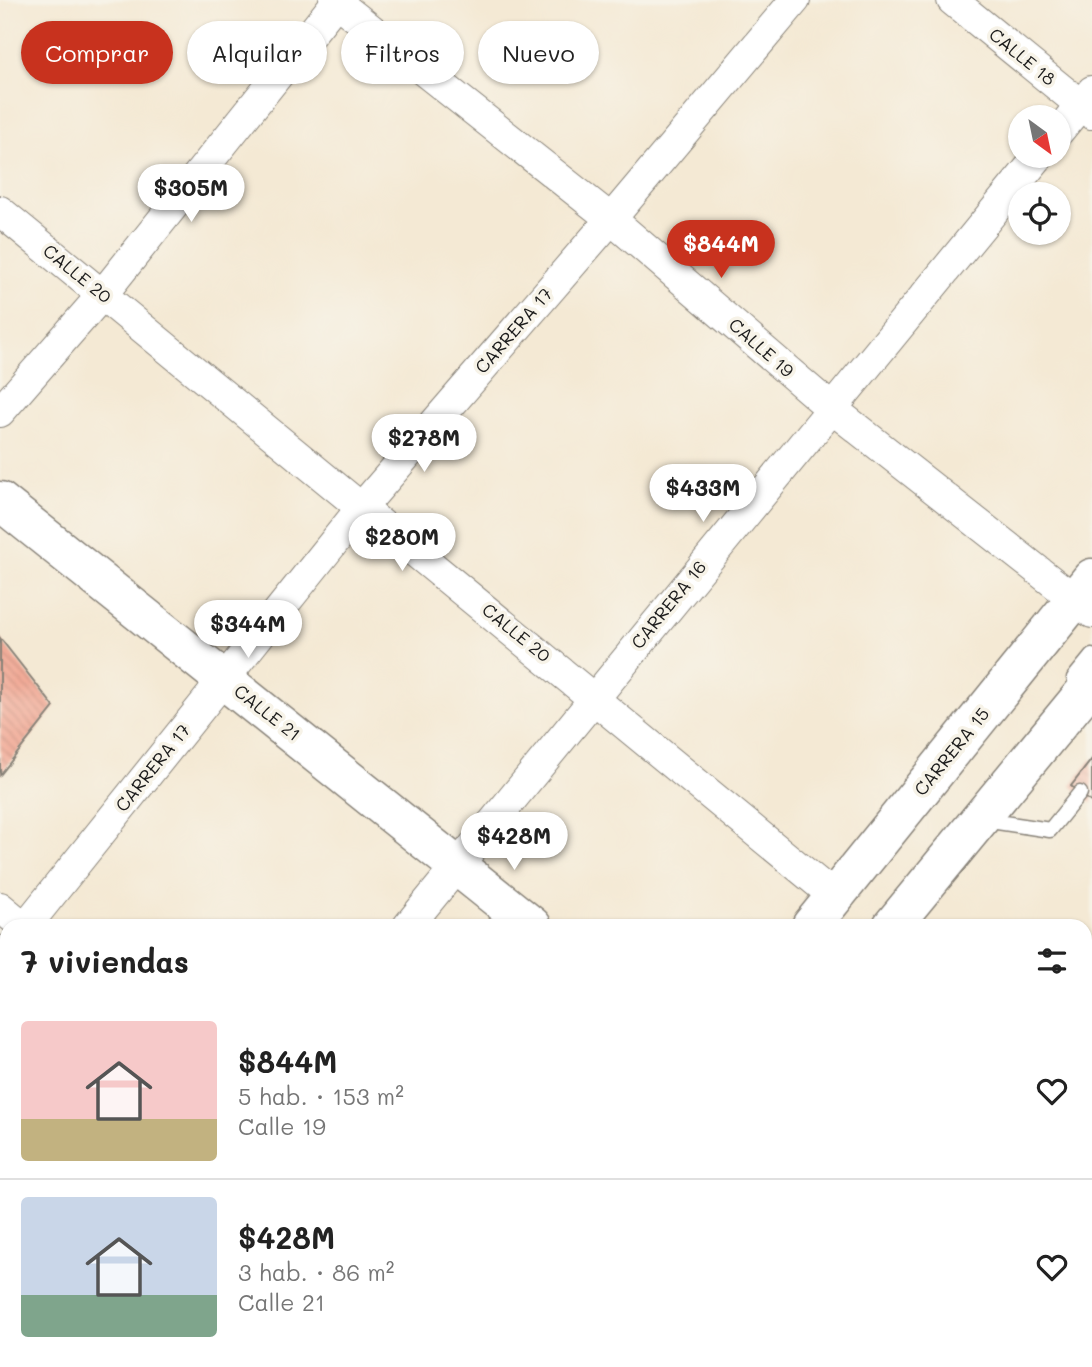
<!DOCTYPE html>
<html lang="es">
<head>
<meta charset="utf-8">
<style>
	:root { --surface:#fff; --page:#f6f6f6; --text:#222; --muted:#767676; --line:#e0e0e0; --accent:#c8321e }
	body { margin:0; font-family:Mali,sans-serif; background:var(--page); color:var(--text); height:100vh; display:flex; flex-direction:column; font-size:26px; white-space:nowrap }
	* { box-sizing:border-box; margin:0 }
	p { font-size:23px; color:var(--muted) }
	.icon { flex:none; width:38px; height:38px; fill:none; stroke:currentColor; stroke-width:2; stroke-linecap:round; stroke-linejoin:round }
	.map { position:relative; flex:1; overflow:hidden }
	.panel { position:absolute; left:0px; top:919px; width:1092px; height:450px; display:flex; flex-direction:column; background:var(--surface); border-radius:21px 21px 0 0; box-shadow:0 2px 5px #0004 }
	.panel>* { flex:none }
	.hud { position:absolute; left:21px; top:21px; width:700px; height:63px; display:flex; gap:14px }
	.needle { width:46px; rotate:147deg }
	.tools { position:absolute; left:1008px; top:105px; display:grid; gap:14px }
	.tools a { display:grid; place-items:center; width:63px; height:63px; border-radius:50%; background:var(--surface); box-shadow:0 2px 5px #0004; font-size:35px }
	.price { position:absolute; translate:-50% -60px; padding:0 16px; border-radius:24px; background:#fff; color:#222; font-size:23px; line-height:46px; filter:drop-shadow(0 2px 4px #0008) }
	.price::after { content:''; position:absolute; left:50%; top:42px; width:21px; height:16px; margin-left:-10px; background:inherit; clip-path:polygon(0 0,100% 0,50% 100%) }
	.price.on { background:var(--accent); color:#fff }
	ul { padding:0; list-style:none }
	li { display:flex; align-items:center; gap:21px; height:175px; padding:0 21px }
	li+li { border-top:2px solid var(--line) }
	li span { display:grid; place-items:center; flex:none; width:196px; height:140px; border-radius:7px; color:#555 }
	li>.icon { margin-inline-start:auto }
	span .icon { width:84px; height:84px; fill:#fffc; stroke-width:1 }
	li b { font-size:30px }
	h2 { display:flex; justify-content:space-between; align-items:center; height:84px; padding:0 21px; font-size:30px }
	.pill { padding:0 24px; border-radius:32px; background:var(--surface); box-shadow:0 2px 5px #0004; font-size:24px; line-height:63px }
	.pill.on { background:var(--accent); color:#fff }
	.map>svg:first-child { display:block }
	.building { fill:url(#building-back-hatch) }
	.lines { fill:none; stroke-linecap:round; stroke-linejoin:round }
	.lane-casing { stroke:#888278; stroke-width:17 }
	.street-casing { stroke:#888278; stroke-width:32 }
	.secondary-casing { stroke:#888278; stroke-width:41 }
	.primary-casing { stroke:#888278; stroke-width:41 }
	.lane { stroke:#fff; stroke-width:14 }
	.street { stroke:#fff; stroke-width:30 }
	.secondary { stroke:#fff; stroke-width:38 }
	.primary { stroke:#fff; stroke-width:38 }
	.labels { text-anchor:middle; stroke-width:7; stroke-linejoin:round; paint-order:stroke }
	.street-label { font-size:18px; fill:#1c1c1c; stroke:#f7f3e8 }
</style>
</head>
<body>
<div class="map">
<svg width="1092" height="1367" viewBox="0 0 1092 1367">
	<defs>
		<pattern id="building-back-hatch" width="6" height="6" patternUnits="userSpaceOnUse" patternTransform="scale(1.75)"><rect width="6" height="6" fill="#f2ab98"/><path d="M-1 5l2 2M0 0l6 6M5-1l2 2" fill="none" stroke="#cf9382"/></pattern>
	</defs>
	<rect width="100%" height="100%" fill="#f7f3e8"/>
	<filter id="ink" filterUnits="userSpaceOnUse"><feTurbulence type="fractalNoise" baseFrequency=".0143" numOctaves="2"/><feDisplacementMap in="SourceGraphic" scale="14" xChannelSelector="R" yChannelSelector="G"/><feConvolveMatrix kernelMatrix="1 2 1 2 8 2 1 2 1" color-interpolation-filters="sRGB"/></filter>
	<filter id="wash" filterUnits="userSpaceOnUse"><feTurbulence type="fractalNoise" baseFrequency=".00686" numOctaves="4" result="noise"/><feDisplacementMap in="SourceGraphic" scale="28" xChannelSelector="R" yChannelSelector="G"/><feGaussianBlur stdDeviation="1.57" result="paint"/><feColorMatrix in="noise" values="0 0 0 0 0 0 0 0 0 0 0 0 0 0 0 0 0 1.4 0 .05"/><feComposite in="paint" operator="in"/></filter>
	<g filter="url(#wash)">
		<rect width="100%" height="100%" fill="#f4e9d4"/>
		<g id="blocks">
			<!-- building -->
			<g class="building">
				<path d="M0 638 54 707 0 775Z"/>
				<path d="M1092 759V803L1071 786Z"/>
			</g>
		</g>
	</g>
	<g filter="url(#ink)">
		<use href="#blocks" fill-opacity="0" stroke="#888278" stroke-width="2"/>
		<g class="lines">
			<!-- lane casing -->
			<g class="lane-casing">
				<g id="lane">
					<path d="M1074 678 1092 656"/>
					<path d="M984 820 1050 830 1080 793"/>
					<path d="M144 1362 148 1367"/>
					<path d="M470 1367 474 1362"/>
				</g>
			</g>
			<!-- street casing -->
			<g class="street-casing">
				<g id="street">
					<path d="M334 0 611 219 831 408 1092 613"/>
					<path d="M952 0 1092 114"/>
					<path d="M1059 131 1092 91"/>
					<path d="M0 211 835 897"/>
					<path d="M0 412 102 295 338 0"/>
					<path d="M0 907 23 926"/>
					<path d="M26 926 362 507 611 219 795 0"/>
					<path d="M408 926 1039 156"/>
					<path d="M0 959 7 950"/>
					<path d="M1085 1101 1092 1106"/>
					<path d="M1085 1151 1092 1143"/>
					<path d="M570 1362 577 1367"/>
					<path d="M41 1367 46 1362"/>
					<path d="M903 1367 907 1362"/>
				</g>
			</g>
			<!-- secondary casing -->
			<g class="secondary-casing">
				<g id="secondary">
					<path d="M0 501 532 926"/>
					<path d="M1081 1362 1087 1367"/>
				</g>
			</g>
			<!-- primary casing -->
			<g class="primary-casing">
				<g id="primary">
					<path d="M811 926 1092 578"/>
					<path d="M892 926 1092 683"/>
					<path d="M447 1367 451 1362"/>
					<path d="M536 1367 541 1362"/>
				</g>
			</g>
			<!-- lane -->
			<use href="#lane" class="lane"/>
			<!-- street -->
			<use href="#street" class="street"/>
			<!-- secondary -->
			<use href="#secondary" class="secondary"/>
			<!-- primary -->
			<use href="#primary" class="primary"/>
		</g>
	</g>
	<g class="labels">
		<!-- street labels -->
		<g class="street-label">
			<text transform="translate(1022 57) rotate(39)" y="6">CALLE 18</text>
			<text transform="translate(77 274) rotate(39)" y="6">CALLE 20</text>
			<text transform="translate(514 331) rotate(-49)" y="6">CARRERA 17</text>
			<text transform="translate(761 348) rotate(41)" y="6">CALLE 19</text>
			<text transform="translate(669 605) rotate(-51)" y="6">CARRERA 16</text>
			<text transform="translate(516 633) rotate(39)" y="6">CALLE 20</text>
			<text transform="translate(267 713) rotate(38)" y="6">CALLE 21</text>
			<text transform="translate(952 752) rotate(-51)" y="6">CARRERA 15</text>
			<text transform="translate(153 768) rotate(-51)" y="6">CARRERA 17</text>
		</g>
	</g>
</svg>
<div class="tools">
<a><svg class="needle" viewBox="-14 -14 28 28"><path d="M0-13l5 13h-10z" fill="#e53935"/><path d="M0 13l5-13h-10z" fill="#767676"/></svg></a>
<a><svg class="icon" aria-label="locate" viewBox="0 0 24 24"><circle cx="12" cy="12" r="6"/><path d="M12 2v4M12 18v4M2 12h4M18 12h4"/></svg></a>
</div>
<b class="price" style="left:191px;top:224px">$305M</b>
<b class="price on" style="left:721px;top:280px">$844M</b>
<b class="price" style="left:424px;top:474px">$278M</b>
<b class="price" style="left:703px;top:524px">$433M</b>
<b class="price" style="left:402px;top:573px">$280M</b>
<b class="price" style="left:248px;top:660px">$344M</b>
<b class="price" style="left:514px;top:872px">$428M</b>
<div class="hud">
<a class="pill on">Comprar</a>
<a class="pill">Alquilar</a>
<a class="pill">Filtros</a>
<a class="pill">Nuevo</a>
</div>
<section class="panel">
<h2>7 viviendas<svg class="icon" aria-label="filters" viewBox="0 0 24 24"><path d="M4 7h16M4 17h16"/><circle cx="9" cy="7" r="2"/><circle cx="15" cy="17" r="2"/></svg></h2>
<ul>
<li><span style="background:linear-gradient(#f6c9c9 70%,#c2b280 0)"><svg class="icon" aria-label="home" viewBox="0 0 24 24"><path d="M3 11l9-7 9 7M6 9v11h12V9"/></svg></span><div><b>$844M</b><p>5 hab. · 153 m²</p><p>Calle 19</p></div><svg class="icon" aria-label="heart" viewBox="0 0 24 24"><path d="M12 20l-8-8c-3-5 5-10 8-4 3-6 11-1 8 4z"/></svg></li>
<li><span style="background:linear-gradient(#c9d6e8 70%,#7fa58c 0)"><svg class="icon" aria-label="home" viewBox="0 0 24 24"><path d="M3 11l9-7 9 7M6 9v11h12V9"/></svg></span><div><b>$428M</b><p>3 hab. · 86 m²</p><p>Calle 21</p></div><svg class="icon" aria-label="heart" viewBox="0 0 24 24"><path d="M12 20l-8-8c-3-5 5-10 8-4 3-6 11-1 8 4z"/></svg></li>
</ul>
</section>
</div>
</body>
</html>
